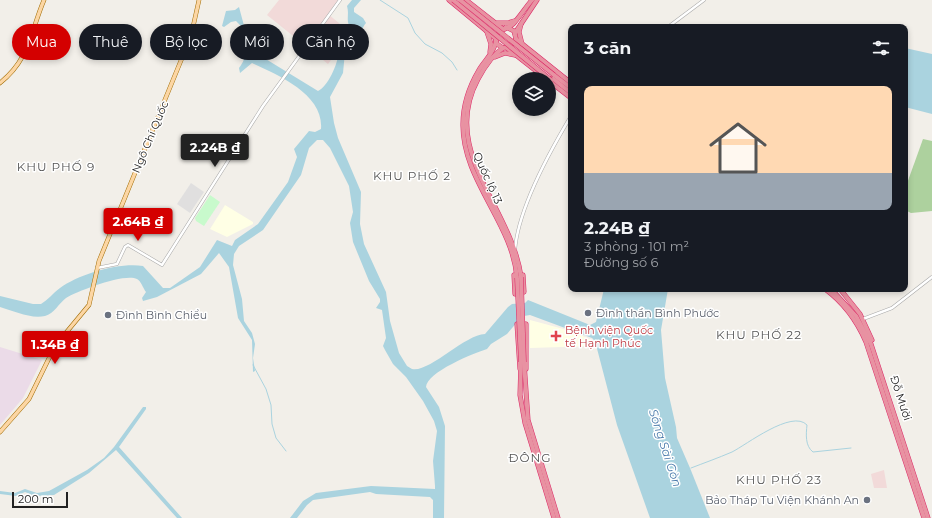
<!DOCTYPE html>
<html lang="vi">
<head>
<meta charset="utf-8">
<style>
	:root { --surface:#171b24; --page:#20242c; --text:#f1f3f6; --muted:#9ea1a6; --accent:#d40000 }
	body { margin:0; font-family:Montserrat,sans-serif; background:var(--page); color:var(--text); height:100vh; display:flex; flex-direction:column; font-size:15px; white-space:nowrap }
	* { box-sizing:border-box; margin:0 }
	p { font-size:13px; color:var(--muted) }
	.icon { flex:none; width:22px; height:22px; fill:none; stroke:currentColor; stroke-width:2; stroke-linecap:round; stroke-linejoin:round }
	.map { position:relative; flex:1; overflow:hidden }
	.sheet { position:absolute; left:568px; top:24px; width:340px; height:268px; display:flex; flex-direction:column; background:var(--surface); border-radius:8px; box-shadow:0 2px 6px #0003 }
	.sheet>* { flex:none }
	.banner { position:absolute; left:12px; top:24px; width:380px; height:36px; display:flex; gap:8px }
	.controls { position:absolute; left:512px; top:72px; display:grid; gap:8px }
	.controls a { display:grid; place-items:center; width:44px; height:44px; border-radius:50%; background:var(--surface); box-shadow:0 2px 6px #0003; font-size:20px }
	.scale { position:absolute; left:12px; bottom:10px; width:56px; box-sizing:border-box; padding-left:4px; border:2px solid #222; border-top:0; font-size:11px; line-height:14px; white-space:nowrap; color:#222; -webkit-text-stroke:3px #fff; paint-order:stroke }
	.price { position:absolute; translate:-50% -34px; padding:0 9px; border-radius:4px; background:var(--accent); color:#fff; font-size:13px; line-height:26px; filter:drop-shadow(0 1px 2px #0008) }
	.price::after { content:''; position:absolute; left:50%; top:24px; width:12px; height:9px; margin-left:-6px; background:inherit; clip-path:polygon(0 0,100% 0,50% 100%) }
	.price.selected { background:#222; color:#fff }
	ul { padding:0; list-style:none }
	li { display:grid; align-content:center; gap:8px; height:212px; padding:0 16px }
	li span { display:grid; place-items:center; height:124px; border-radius:8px; color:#555 }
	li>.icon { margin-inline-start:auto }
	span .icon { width:72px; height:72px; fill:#fffc; stroke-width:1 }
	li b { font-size:17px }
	h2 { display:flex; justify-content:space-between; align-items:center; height:48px; padding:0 16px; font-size:17px }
	.tag { padding:0 14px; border-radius:18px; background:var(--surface); box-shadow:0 2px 6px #0003; font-size:14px; line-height:36px }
	.tag.selected { background:var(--accent); color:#fff }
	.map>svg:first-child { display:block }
	.residential { fill:#e0dfdf }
	.commercial { fill:#f2dad9 }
	.industrial { fill:#ebdbe8 }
	.education { fill:#ffffe5 }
	.forest { fill:#add19e }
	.park { fill:#c8facc }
	.water { fill:#aad3df }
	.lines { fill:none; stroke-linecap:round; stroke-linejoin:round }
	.stream { stroke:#aad3df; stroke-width:1 }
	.minor-casing { stroke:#a9a9a9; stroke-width:3.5 }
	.major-casing { stroke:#a06b00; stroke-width:4.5 }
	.highway-casing { stroke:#dc2a67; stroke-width:5 }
	.minor { stroke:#fff; stroke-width:2.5 }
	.major { stroke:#fcd6a4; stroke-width:3.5 }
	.highway { stroke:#e892a2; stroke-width:4 }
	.highway-bridge-casing { stroke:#dc2a67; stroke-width:5; stroke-linecap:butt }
	.highway-bridge { stroke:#e892a2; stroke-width:4 }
	.worship-dot { fill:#6b7280; stroke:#fff; stroke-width:1.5 }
	.health-dot { fill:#e0444e; stroke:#fff; stroke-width:1.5 }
	.labels { text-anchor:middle; stroke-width:3; stroke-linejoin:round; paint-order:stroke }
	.street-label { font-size:11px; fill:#222; stroke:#fff }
	.worship-label { font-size:11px; fill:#5b616d; stroke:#fff; text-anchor:start }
	.health-label { font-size:11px; fill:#be3a42; stroke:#fff; text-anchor:start }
	.neighbourhood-label { font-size:12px; letter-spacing:1px; fill:#555; stroke:#fff }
	.water-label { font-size:12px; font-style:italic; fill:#4a7aab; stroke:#fff }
</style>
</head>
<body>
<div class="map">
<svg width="932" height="518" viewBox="0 0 932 518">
	<rect width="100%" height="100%" fill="#f2efe9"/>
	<!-- residential -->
	<path class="residential" d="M191 183 204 192 190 213 177 204Z"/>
	<!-- commercial -->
	<g class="commercial">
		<path d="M279 0H338L328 14 351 33 328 64 267 15Z"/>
		<path d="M884 470 887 488H874L871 474Z"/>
	</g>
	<!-- industrial -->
	<path class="industrial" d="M0 347 42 360 23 398 0 425Z"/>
	<!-- education -->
	<g class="education">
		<path d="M225 205 253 222V224L227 237 210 229Z"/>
		<path d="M530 320 571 331 594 341 595 346 530 348Z"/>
	</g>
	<!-- forest -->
	<path class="forest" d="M923 139 932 141V211L911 213 905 210V189Z"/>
	<!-- park -->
	<path class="park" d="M210 195 220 202 204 226 196 221 195 218Z"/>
	<!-- water -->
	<g class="water">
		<path d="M352 0H361L354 8V12L363 18 366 23C360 29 358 46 360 54L357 55 351 50 345 52 343 73 330 97 334 123 338 138 361 192 360 224 364 244 386 292 390 321 399 353 407 366 412 369C429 373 464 335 485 334L508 307 512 304 525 303 528 300 590 325 596 322 604 289H668L661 330 665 378 676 427 677 438 690 468 710 518H650L617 425 595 341 592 338 530 315 524 316 519 320 507 334 491 344 487 349C474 353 427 372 426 387L439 407 445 426 444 518H433V500L430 497 376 494 370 492 313 500 307 505 297 518H290L303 501 316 493 371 486 435 489V486L433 461 437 431 434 421 423 401 406 377 393 364 385 350 383 346 386 338 382 310 376 308 380 302V299L369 281 353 242 350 223 353 212 349 186 330 148 323 140H317L309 148 301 175 263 230 239 246 234 254 233 265 242 299 244 321 252 333 255 344 253 358 255 371 253 372 252 340 238 318 229 267 219 253 201 274 157 297 143 301 142 298 146 292C143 288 141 281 137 279 124 273 78 291 66 298 59 303 54 314 45 316 30 319 14 311 0 307V296L33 304H41C48 300 53 293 60 288 79 274 120 262 143 266L163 288H170L200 267 217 240 232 246 235 240 258 224 288 182 297 157 294 149 309 131 315 132 321 129C324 94 278 75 252 63L240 73 239 68C250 54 244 42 241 26L236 21 231 22 224 27 222 26 226 11 235 10 239 7 250 48 269 61 318 91C328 87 340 60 338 51L352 37 353 32C344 20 350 17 347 6Z"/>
		<path d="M905 48 932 54V114L905 107Z"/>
		<path d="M143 407H146V409L119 447 182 518H177L116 450 89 473 54 495 35 496 25 492 16 496 0 494V491L15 493 25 489 37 493 49 491 87 470 104 458 114 447Z"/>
	</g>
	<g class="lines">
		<!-- stream -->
		<g class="stream">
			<path d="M380 0 408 18 415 33 425 44 442 53 452 62 457 70"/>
			<path d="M253 365 266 389 271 405 272 424 276 438 286 451"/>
			<path d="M691 468C704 463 718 458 732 452 746 445 792 409 807 425 806 434 805 446 813 452L851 448"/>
		</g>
		<!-- minor casing -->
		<g class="minor-casing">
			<g id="minor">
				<path d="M668 27 704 0"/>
				<path d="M515 250C518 209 550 151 571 116"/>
				<path d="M97 268 117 264 125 247 128 245 162 265 263 106 340 0"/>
				<path d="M863 319 892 308 932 277"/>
			</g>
		</g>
		<!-- major casing -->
		<g class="major-casing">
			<g id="major">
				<path d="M0 83C30 59 30 33 44 0"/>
				<path d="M0 432 29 399 55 346 89 305 99 261 191 36 199 0"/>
			</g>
		</g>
		<!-- highway casing -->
		<g class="highway-casing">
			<g id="highway">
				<path d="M449 0 495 38"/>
				<path d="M466 0 503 29"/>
				<path d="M497 23H508L514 21"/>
				<path d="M521 24 519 32 522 44"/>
				<path d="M506 27 514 31 516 39 509 47 503 48 497 44C491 30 508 30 514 23 521 15 526 7 532 0"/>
				<path d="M487 32 491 44 490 52"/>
				<path d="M515 33 537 0"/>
				<path d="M516 39 571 83"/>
				<path d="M496 41C494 53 485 60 479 70 469 87 463 105 463 124 462 180 513 223 517 278"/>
				<path d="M503 48C492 55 484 68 478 79 439 151 512 208 521 277"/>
				<path d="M507 48 540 74"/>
				<path d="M495 57 505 53 515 55"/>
				<path d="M554 75 571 88"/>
				<path d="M552 78 571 93"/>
				<path d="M549 81 571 98"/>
				<path d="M514 275 515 294 524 292 523 275"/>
				<path d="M825 289C844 303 857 321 866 342L924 518"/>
				<path d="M831 289 856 316 871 344 928 518"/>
				<path d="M840 289 860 314 872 340"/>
				<path d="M521 362 520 395 525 423 554 518"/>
				<path d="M524 362 528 420 558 518"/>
				<path d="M520 369 517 324H526V369"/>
			</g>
		</g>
		<!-- minor -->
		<use href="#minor" class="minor"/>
		<!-- major -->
		<use href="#major" class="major"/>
		<!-- highway -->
		<use href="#highway" class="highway"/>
		<!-- highway-bridge casing -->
		<g class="highway-bridge-casing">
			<g id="highway-bridge">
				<path d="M453 0 551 80"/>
				<path d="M460 0 554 75"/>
				<path d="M521 277 524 362"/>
				<path d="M517 278 521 362"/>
			</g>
		</g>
		<!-- highway-bridge -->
		<use href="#highway-bridge" class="highway-bridge"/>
	</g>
	<!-- markers -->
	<g class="worship-dot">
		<circle cx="588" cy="313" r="4"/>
		<circle cx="108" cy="315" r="4"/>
		<circle cx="867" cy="500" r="4"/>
	</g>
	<path class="health-dot" d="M554 330h4v4h4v4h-4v4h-4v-4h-4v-4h4z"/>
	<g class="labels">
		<!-- street labels -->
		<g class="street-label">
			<text transform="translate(150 137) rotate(-67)" y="4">Ngô Chí Quốc</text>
			<text transform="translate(488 178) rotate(66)" y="4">Quốc lộ 13</text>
			<text transform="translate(901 398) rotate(72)" y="4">Đỗ Mười</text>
		</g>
		<!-- worship labels -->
		<g class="worship-label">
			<text x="596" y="317">Đình thần Bình Phước</text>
			<text x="116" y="319">Đình Bình Chiểu</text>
			<text x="859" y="504" text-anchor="end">Bảo Tháp Tu Viện Khánh An</text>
		</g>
		<!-- health labels -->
		<g class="health-label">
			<text x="565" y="334">Bệnh viện Quốc<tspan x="565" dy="13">tế Hạnh Phúc</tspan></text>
		</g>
		<!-- neighbourhood labels -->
		<g class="neighbourhood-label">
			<text x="56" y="171">KHU PHỐ 9</text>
			<text x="412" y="180">KHU PHỐ 2</text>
			<text x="759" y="339">KHU PHỐ 22</text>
			<text x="530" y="462">ĐÔNG</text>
			<text x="779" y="484">KHU PHỐ 23</text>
		</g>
		<!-- water labels -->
		<g class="water-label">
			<text transform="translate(665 448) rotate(72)" y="4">Sông Sài Gòn</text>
		</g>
	</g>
</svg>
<div class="controls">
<a><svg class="icon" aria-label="layers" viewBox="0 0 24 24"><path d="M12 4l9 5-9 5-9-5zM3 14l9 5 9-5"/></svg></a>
</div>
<div class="scale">200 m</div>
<b class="price selected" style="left:215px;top:168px">2.24B ₫</b>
<b class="price" style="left:138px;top:242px">2.64B ₫</b>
<b class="price" style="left:55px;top:365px">1.34B ₫</b>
<div class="banner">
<a class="tag selected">Mua</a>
<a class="tag">Thuê</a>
<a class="tag">Bộ lọc</a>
<a class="tag">Mới</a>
<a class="tag">Căn hộ</a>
</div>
<section class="sheet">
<h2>3 căn<svg class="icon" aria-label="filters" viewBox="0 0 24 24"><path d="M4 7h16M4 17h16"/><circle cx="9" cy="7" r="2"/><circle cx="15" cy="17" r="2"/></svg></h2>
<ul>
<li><span style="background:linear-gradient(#ffd9b3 70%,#9aa5b1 0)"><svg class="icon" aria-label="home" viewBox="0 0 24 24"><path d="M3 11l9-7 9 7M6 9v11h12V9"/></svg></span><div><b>2.24B ₫</b><p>3 phòng · 101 m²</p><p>Đường số 6</p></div></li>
</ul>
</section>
</div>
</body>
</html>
